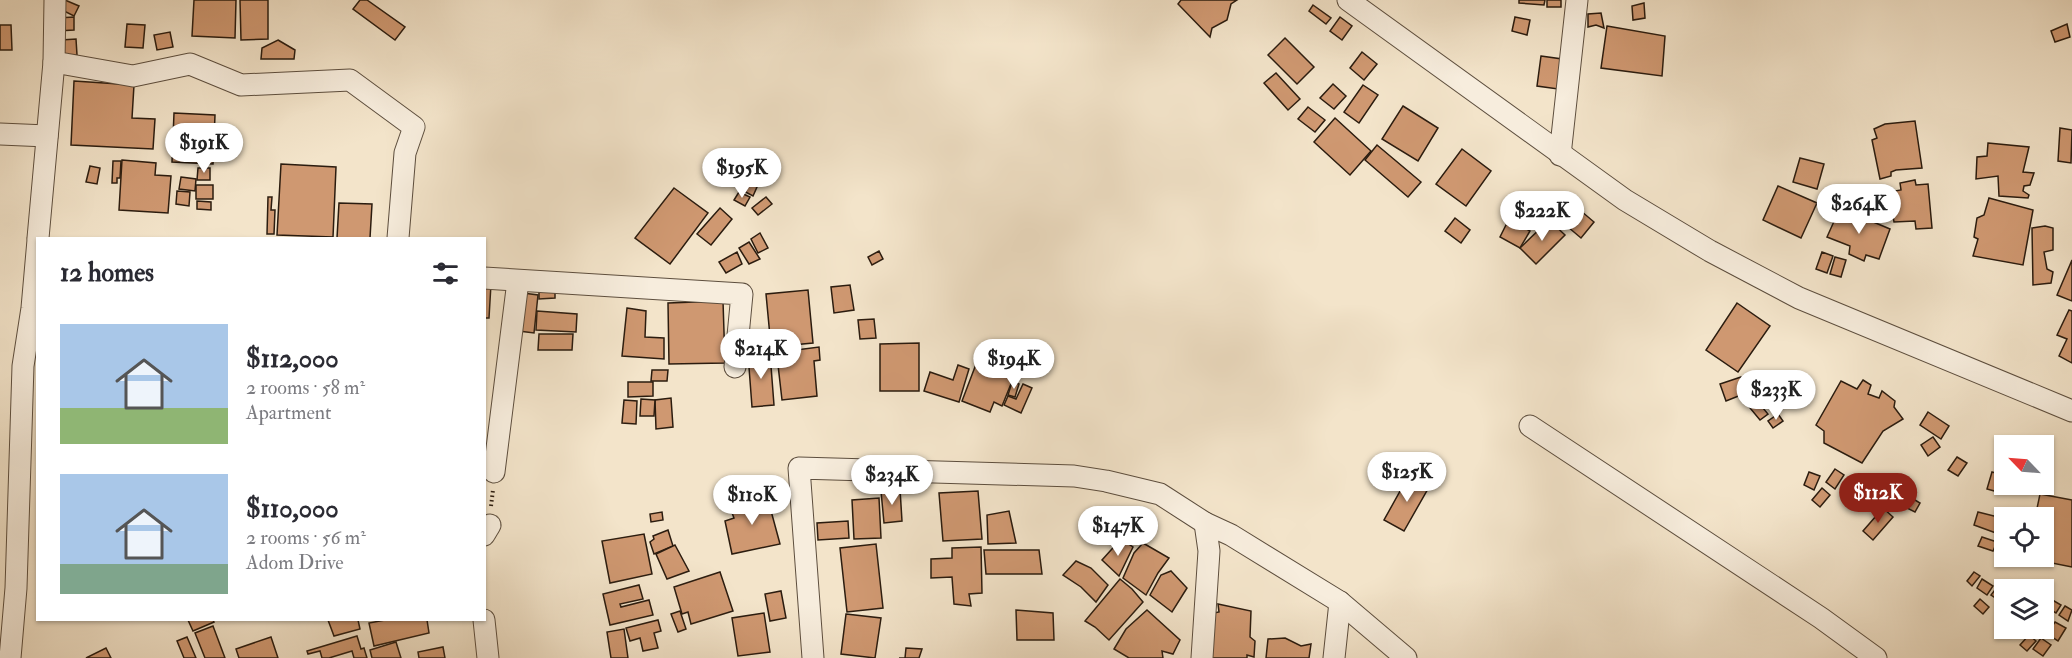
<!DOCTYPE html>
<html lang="en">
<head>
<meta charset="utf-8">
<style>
	:root { --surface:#fff; --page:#f7f7f7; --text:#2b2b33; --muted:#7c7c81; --accent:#8f2418 }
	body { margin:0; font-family:"IM FELL Double Pica",serif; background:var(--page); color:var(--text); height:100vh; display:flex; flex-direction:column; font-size:22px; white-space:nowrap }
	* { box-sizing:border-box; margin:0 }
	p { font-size:20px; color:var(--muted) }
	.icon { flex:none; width:33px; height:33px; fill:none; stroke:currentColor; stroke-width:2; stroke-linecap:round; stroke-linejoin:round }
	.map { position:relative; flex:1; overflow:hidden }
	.panel { position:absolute; left:36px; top:237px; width:450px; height:384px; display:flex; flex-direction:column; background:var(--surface); border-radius:0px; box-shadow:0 2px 4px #0004 }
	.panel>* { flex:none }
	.needle { width:39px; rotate:295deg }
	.controls { position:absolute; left:1994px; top:435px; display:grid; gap:12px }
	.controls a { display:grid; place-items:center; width:60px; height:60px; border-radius:0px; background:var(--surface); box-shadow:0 2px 4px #0004; font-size:30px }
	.price { position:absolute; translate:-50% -51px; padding:0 14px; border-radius:21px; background:#fff; color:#222; font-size:20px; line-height:39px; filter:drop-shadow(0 2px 3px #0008) }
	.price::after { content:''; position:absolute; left:50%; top:36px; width:18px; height:14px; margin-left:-9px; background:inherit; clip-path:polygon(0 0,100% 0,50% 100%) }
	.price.current { background:var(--accent); color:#fff }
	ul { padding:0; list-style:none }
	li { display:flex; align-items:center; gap:18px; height:150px; padding:0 24px }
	li span { display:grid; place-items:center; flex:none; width:168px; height:120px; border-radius:0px; color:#555 }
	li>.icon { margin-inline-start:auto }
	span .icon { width:72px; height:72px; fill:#fffc; stroke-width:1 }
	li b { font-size:26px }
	h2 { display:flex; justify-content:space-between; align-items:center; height:72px; padding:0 24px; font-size:26px }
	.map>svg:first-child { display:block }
	.building { fill:#cf9871; stroke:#2b1c0f; stroke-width:1.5 }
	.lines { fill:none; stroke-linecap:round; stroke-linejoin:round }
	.minor-casing { stroke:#5d4e3e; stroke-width:23 }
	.path { stroke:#2b1c0f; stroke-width:4; stroke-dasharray:1.5 3; stroke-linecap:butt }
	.minor { stroke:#f7eddd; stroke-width:21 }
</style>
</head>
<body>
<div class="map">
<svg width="2072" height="658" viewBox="0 0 2072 658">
	<rect width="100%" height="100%" fill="#f3e4ca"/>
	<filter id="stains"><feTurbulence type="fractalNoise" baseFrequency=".00333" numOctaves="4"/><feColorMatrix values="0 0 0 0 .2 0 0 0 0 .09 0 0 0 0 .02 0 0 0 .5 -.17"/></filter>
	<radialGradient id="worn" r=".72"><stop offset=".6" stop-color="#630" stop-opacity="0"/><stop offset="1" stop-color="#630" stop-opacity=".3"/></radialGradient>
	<!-- building -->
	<g class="building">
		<path d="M65 0 79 6 74 16 60 9Z"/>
		<path d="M194 0H236L235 38 192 36Z"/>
		<path d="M240 0H268V39L241 40Z"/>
		<path d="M360 0H367L405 27 395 40 353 9Z"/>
		<path d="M1181 0H1237L1231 4 1227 20 1212 28 1210 37 1178 4Z"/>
		<path d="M1519 0H1545L1544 5 1519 3Z"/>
		<rect x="1547" y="0" width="14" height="7"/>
		<path d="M1644 3 1645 18 1633 20 1632 6Z"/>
		<path d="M1313 5 1331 18 1326 24 1309 11Z"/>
		<path d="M1601 13 1604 28 1596 25 1588 27V14Z"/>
		<path d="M74 17V30L57 31V18Z"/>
		<path d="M1340 17 1352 26 1342 40 1330 31Z"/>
		<path d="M1515 17 1530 20 1527 35 1512 31Z"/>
		<path d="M127 24 145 25 143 48 125 47Z"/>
		<path d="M2067 24 2070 37 2055 42 2051 31Z"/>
		<path d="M0 25H11L12 50H0Z"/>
		<path d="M1607 26 1665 36 1662 76 1601 68Z"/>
		<path d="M170 32 173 47 157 50 154 35Z"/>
		<path d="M1285 38 1314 67 1297 84 1268 55Z"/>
		<path d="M76 39 77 55 62 56 61 40Z"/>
		<path d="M278 40 295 50 294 59H261L262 48Z"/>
		<path d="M1362 52 1377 64 1364 80 1350 68Z"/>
		<path d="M1541 56 1562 59 1558 89 1537 86Z"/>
		<path d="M1276 73 1300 99 1288 110 1264 83Z"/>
		<path d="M74 81 134 85 132 118 155 119 153 149 71 145Z"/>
		<path d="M1333 84 1346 96 1334 109 1320 98Z"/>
		<path d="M1363 85 1378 95 1359 123 1344 112Z"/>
		<path d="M1403 106 1438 128 1418 161 1382 139Z"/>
		<path d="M1308 107 1325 120 1315 132 1298 119Z"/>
		<path d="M174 113 215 115 213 164 172 162Z"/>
		<path d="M1335 118 1371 151 1350 175 1314 142Z"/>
		<path d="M1915 121 1922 168 1896 170 1891 172V176L1880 179 1872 140 1877 138 1874 129 1885 124Z"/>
		<path d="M2060 128 2072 130 2071 163 2058 161Z"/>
		<path d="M1988 143 2029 147 2023 172 2034 173 2030 185 2024 186 2023 191 2029 195 2028 198 1999 196 1998 176 1976 179 1977 157 1987 156Z"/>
		<path d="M1377 145 1421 182 1408 197 1365 160Z"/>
		<path d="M1462 149 1491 171 1466 206 1436 184Z"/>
		<path d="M1800 158 1824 164 1817 189 1793 182Z"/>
		<path d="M122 160 156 163 155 175 171 176 168 213 119 210Z"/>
		<path d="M113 161H121L120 178H117V183H112Z"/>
		<path d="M281 164 336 167 333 237 277 235Z"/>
		<path d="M90 166 100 168 97 184 86 182Z"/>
		<path d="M198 168H210V180H197Z"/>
		<path d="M181 177 196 179 195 191 179 189Z"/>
		<path d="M743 179 757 187 753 196 738 188Z"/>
		<path d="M1915 180 1916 185 1928 184 1932 228 1916 229 1915 221 1894 222 1889 192 1901 190 1900 183Z"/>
		<rect x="196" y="185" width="17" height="14"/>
		<path d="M1778 186 1817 203 1801 238 1763 220Z"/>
		<path d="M674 188 708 213 670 264 635 238Z"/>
		<path d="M177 191 190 192 189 206 176 204Z"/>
		<path d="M739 192 750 197 745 206 734 200Z"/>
		<path d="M1885 192 1886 217 1862 216 1859 209 1852 208 1851 193Z"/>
		<path d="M268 197H272L271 210H275L274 234H267Z"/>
		<path d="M766 197 772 204 758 215 752 208Z"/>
		<path d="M1989 198 2033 210 2023 265 1973 256 1978 239 1974 237 1977 218 1984 215Z"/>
		<path d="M1568 200 1594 222 1581 238 1555 216Z"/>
		<path d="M197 201 211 202V210L197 209Z"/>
		<path d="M339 203 372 204 370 238H337Z"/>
		<path d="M720 208 732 219 711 245 697 234Z"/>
		<path d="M1840 208 1890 229 1879 259 1866 255 1864 261 1849 254 1850 246 1827 237Z"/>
		<path d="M1455 218 1470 230 1461 243 1445 231Z"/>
		<path d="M1509 219 1530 231 1520 248 1500 237Z"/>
		<path d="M1549 220 1565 235 1536 264 1520 248Z"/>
		<path d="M2045 226 2053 228V250L2044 252 2047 269 2053 272 2051 283 2033 285 2032 228Z"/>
		<path d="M760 233 768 248 758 253 751 239Z"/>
		<path d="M749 242 760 259 749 264 739 248Z"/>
		<path d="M879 251 883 259 872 265 868 257Z"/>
		<path d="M737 252 742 264 726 273 719 262Z"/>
		<path d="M1822 252 1833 256 1827 273 1816 269Z"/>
		<path d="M1835 257 1846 260 1841 277 1830 274Z"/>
		<path d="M2072 260V301L2057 295Z"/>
		<path d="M484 284H491L489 318H484Z"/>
		<path d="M850 285 854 310 834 313 831 287Z"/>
		<path d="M555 286V298L539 299V287Z"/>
		<path d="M808 290 813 343 771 347 766 294Z"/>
		<path d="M523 293 538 295 534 333 519 331Z"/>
		<path d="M723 301 725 363 669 364 668 303Z"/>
		<path d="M1737 303 1770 326 1738 372 1706 350Z"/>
		<path d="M627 308 646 311 645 337 664 338V359L622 356Z"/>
		<path d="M2069 310 2072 311V363L2059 356 2067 339 2057 335Z"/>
		<path d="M537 311 577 314 576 332 536 330Z"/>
		<path d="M874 319 876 338 860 339 858 320Z"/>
		<path d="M539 334H573L572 350H538Z"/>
		<path d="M919 343V391H880V344Z"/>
		<path d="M819 347 820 360 814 361 817 396 782 400 778 365 774 366 773 353Z"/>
		<path d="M770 353 774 405 752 407 748 354Z"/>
		<path d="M978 359 1015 374 1002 406 994 402 990 412 962 401Z"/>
		<path d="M958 365 969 369 959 402 924 391 930 372 953 380Z"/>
		<path d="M652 370H668L667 381H651Z"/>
		<path d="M1741 377 1746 393 1726 401 1720 384Z"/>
		<path d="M1863 380 1871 385 1868 394 1879 398 1882 391 1895 401 1894 407 1903 419 1883 431 1862 463 1824 443V431L1816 425 1841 381 1857 389Z"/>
		<path d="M628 382H653V396L628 397Z"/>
		<path d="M1012 382 1019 384 1015 397 1008 395Z"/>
		<path d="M1023 384 1032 388 1021 413 1004 405 1008 396 1016 399Z"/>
		<path d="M1753 396 1768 414 1760 420 1745 402Z"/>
		<path d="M671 398 673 427 656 429 655 400Z"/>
		<path d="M641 399 655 400 654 416H640Z"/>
		<path d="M624 400 637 401 636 424 622 423Z"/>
		<path d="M1928 412 1949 426 1941 439 1920 425Z"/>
		<path d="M1778 414 1783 421 1773 428 1768 421Z"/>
		<path d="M1933 437 1940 447 1928 456 1921 445Z"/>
		<path d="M1957 457 1967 463 1958 476 1948 470Z"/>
		<path d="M1835 469 1844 475 1835 489 1826 482Z"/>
		<path d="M1809 472 1820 476 1814 490 1804 485Z"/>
		<path d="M1992 472 2003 475 1998 492 1987 489Z"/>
		<path d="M1409 475 1429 487 1404 531 1384 520Z"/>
		<path d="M1822 488 1830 495 1820 507 1812 500Z"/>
		<path d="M900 489 902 521 884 523 881 491Z"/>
		<path d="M978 491 982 539 943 541 939 493Z"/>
		<path d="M2040 494 2072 500V567L2027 558 2043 556V518H2035Z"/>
		<path d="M767 496 780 544 732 554 725 521 734 518 729 505Z"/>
		<path d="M1910 497 1920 503 1915 512 1905 507Z"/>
		<path d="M879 498 881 538 854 539 852 500Z"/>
		<path d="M1883 508 1893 517 1873 540 1863 531Z"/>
		<path d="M1009 511 1016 543 988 544 987 515Z"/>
		<path d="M662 512 663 520 651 522 650 514Z"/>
		<path d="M1978 512 2002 518 1996 533 1974 525Z"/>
		<path d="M848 521 849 538 818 540 817 523Z"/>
		<path d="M668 530 673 546 654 554 650 542 654 539 653 536Z"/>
		<path d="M644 534 652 574 610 583 602 541Z"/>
		<path d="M1982 537 1997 542 1993 551 1978 546Z"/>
		<path d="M1121 539 1133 547 1119 576 1102 560Z"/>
		<path d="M1143 543 1169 558 1158 573 1146 595 1123 578 1134 553Z"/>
		<path d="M876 544 883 608 847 612 840 548Z"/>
		<path d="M675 545 689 571 667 579 656 554Z"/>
		<path d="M981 547 982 593 969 594 971 606 954 604 952 577 931 578V559L952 558V548Z"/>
		<path d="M984 550H1039L1042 574H986Z"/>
		<path d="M1076 561 1091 568 1108 585 1096 602 1081 587 1063 575Z"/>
		<path d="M1171 571 1187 588 1172 612 1150 595 1161 575Z"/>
		<path d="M720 572 733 611 691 624 688 612 682 614 674 587Z"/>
		<path d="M1974 572 1980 576 1972 586 1967 581Z"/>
		<path d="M1120 579 1132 589 1143 602 1109 640 1095 627 1085 621Z"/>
		<path d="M1982 579 1993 586 1987 595 1977 588Z"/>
		<path d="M639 585 643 599 620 604 621 607 649 600 653 615 610 625 603 594Z"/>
		<path d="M1998 586 2004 590V595L2000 601 1991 595Z"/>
		<path d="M781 591 786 618 770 621 765 594Z"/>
		<path d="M2049 598 2061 605 2056 613 2044 606Z"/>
		<path d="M1980 599 1989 607 1983 614 1974 606Z"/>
		<path d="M1218 604 1251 611 1250 637 1255 641 1254 657 1247 655V658H1205L1214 613 1219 612Z"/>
		<path d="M2065 606 2072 610 2068 621 2059 615Z"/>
		<path d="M1016 610 1053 613 1054 640H1017Z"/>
		<path d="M1147 610 1180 640 1173 654 1162 651 1163 658H1129L1114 649 1126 629Z"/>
		<path d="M680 611 686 629 678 632 671 614Z"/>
		<path d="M764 613 770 652 738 656 732 618Z"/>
		<path d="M846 614 881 618 875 658 841 654Z"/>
		<path d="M188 620H213L214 622 193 631Z"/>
		<path d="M328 620H358L360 629 334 636Z"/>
		<path d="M385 620H427L429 633 374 646 369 623Z"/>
		<path d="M658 620 661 631 654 633 658 648 643 651 640 638 630 641 626 628Z"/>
		<path d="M2055 622 2066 628 2058 641 2047 634Z"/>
		<path d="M213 626 225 658H205L195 633Z"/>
		<path d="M624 629 628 658H611L607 632Z"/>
		<path d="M2029 635 2036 641 2027 651 2020 645Z"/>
		<path d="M357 636 361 649 364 648 367 658H354L352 651 329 658H322L320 651 308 654 307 651Z"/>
		<path d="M187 637 196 658H184L177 641Z"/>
		<path d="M271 637 278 658H239L236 649Z"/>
		<path d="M1285 638 1301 646 1311 644 1309 658H1266L1268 639Z"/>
		<path d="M2041 638 2051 645 2043 656 2033 649Z"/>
		<path d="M396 642 401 658H372L370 650Z"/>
		<path d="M443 647 445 658H419L418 652Z"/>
		<path d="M106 648 111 658H86Z"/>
		<path d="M906 648 922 649 919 658H899H905Z"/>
	</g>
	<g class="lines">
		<!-- minor casing -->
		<g class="minor-casing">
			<g id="minor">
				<path d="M1348 0 1625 200 1710 251 1799 298 2072 411"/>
				<path d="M54 62 133 76 190 64 241 85 350 80 414 127 405 153 398 238"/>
				<path d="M0 134 47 136"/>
				<path d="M1560 155 1577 0"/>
				<path d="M38 238 54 62 55 0"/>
				<path d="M484 278 742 294 735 367"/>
				<path d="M1530 426 1821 618 1876 658"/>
				<path d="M494 472 518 281"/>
				<path d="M484 535 490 525"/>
				<path d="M484 620 488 658"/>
				<path d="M10 658 16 588 23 366 32 308 38 240"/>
				<path d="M813 658 799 468 1074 476 1106 481 1160 494 1205 523"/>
				<path d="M1202 658 1209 551 1205 523 1231 535 1340 602 1406 658"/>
				<path d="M1334 658 1340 602"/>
			</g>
		</g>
		<!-- path -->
		<path class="path" d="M491 506 493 490"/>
		<!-- minor -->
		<use href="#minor" class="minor"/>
	</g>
	<rect width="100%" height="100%" filter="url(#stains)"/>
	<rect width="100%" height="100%" fill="url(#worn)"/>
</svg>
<div class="controls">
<a><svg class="needle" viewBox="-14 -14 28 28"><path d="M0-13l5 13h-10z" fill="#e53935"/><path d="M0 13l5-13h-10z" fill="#7c7c81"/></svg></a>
<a><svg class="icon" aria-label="locate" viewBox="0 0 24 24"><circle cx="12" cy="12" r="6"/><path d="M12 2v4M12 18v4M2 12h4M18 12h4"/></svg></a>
<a><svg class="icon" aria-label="layers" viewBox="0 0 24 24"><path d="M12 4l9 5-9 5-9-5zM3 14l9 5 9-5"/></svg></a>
</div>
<b class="price" style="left:204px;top:174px">$191K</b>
<b class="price" style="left:742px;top:199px">$195K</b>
<b class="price" style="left:1859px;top:235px">$264K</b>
<b class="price" style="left:1542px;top:242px">$222K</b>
<b class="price" style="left:761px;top:380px">$214K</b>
<b class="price" style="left:1014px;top:390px">$194K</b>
<b class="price" style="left:1776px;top:421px">$233K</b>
<b class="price" style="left:1407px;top:503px">$125K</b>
<b class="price" style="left:892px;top:506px">$234K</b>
<b class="price current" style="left:1878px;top:524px">$112K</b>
<b class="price" style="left:752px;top:526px">$110K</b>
<b class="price" style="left:1118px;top:557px">$147K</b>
<section class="panel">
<h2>12 homes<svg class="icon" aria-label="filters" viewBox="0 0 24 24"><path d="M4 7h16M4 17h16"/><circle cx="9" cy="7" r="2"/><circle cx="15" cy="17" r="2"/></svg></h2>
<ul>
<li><span style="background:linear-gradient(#a9c7e8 70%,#8fb573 0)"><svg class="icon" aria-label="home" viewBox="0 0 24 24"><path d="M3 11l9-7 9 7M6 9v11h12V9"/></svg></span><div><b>$112,000</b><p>2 rooms · 58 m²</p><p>Apartment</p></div></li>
<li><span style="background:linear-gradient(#a9c7e8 75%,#7fa58c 0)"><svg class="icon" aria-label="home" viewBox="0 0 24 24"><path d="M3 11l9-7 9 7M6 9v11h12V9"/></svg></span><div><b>$110,000</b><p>2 rooms · 56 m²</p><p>Adom Drive</p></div></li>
</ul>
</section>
</div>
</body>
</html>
